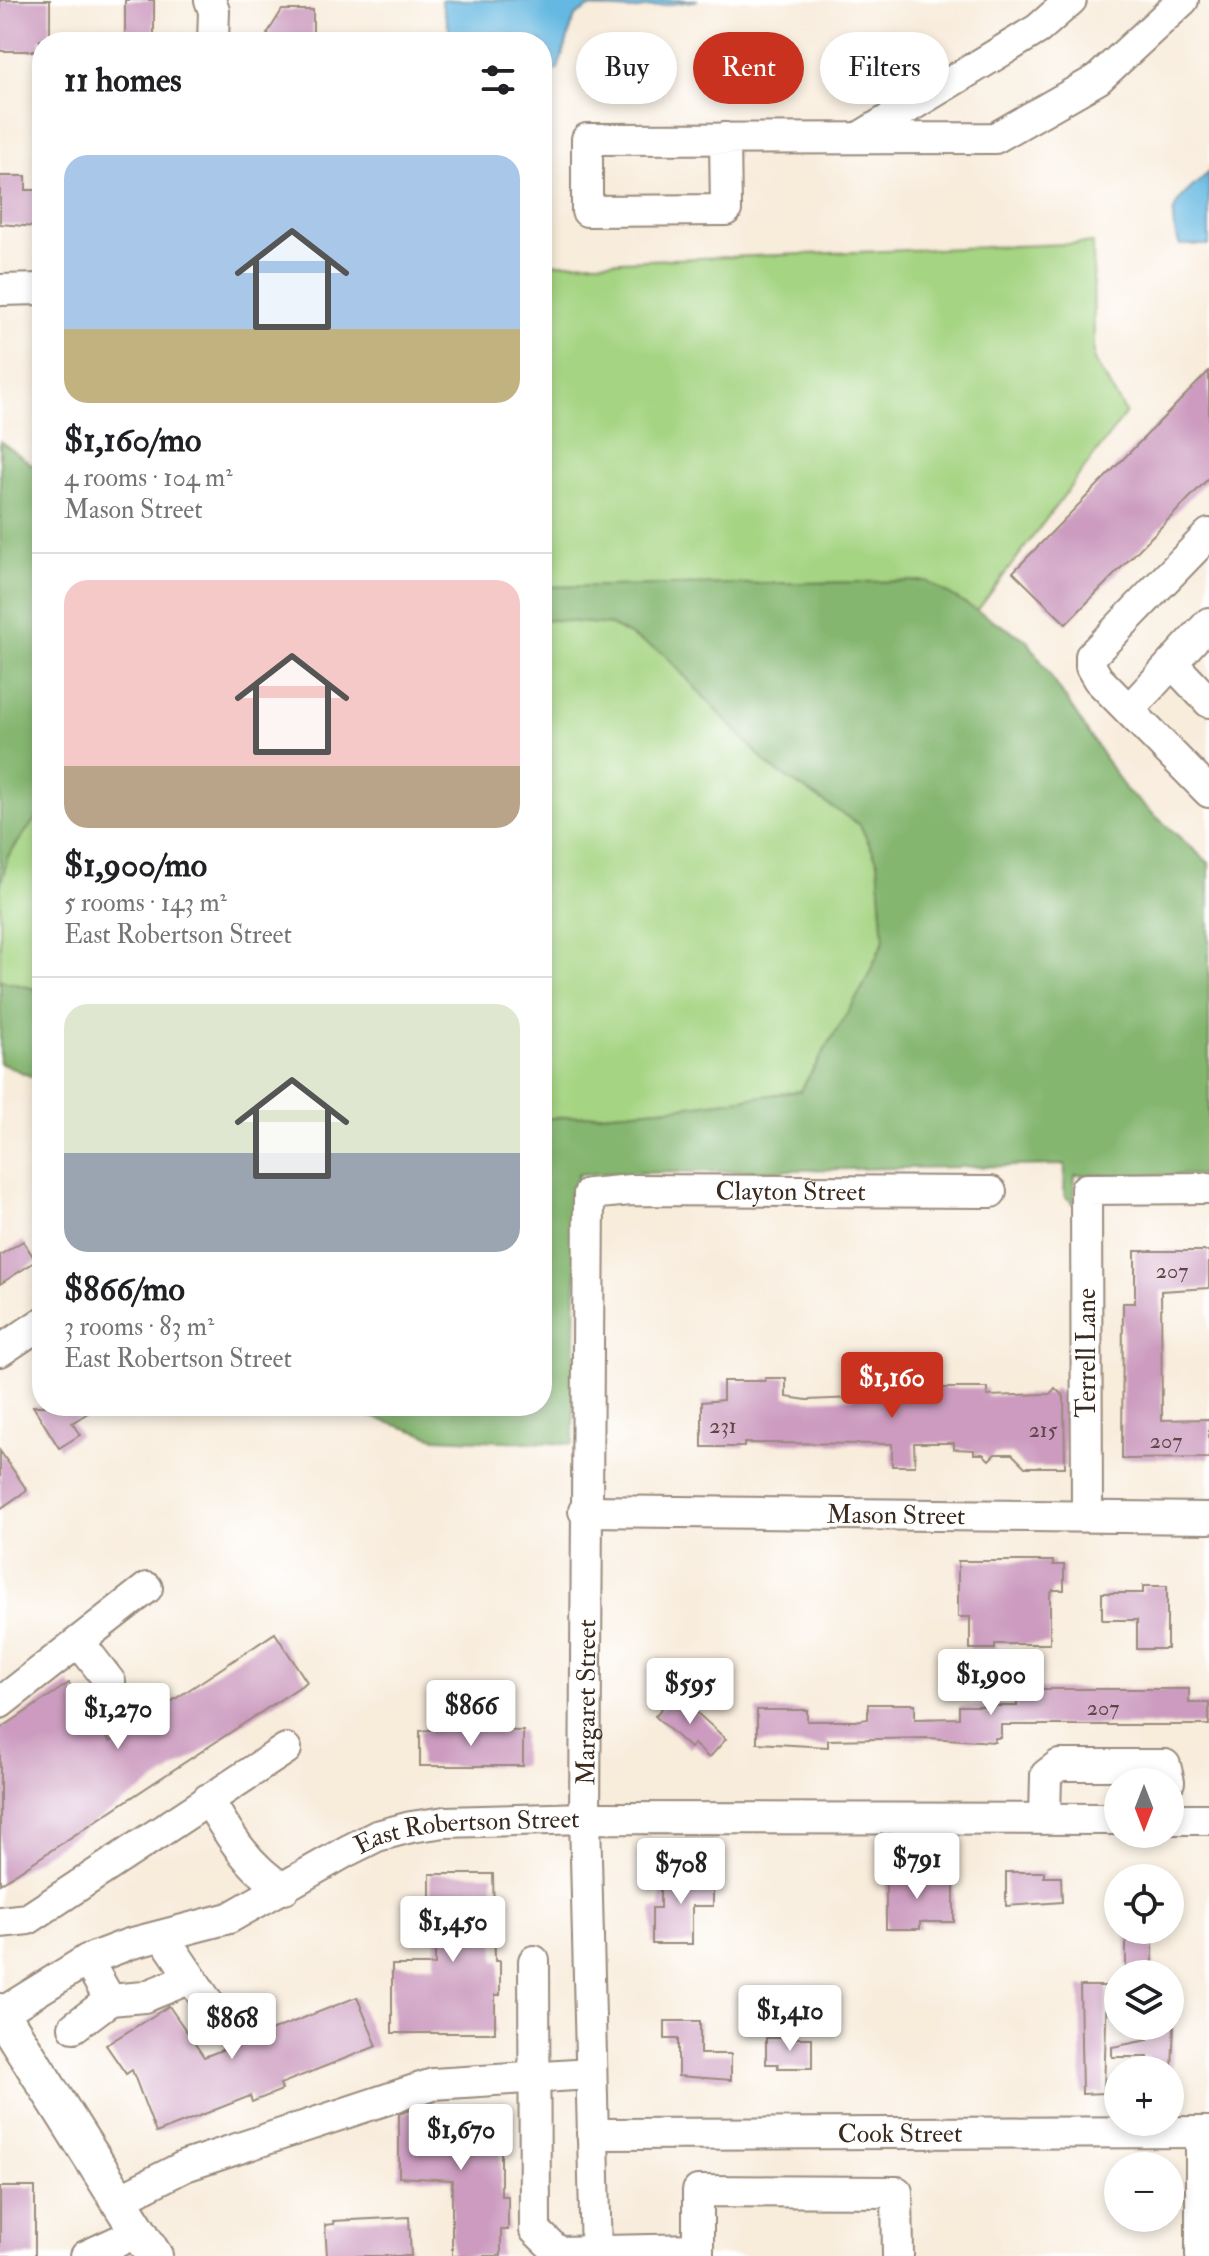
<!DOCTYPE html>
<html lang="en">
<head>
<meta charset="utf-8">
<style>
	:root { --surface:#fff; --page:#f2f2f2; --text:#202124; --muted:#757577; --line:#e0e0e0; --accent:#c8321e }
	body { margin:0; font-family:"IM FELL Double Pica",serif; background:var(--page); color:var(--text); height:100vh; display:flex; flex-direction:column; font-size:30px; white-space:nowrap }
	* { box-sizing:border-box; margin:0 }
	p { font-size:26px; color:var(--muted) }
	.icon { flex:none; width:44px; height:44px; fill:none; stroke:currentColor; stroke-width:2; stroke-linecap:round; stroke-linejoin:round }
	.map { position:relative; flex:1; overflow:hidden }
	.details { position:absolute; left:32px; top:32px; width:520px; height:1384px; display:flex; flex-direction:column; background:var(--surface); border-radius:32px; box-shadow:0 4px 12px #0003 }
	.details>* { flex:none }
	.top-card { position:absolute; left:576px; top:32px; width:512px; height:72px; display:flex; gap:16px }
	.needle { width:52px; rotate:180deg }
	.tools { position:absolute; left:1104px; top:1768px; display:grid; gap:16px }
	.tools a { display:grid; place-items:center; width:80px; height:80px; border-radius:50%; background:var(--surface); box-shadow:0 4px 12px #0003; font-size:40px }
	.price { position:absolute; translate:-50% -68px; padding:0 18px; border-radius:8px; background:#fff; color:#222; font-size:26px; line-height:52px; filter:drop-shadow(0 2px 4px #0008) }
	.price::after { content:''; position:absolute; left:50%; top:48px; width:24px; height:18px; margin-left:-12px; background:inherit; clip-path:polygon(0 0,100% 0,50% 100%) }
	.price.selected { background:var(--accent); color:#fff }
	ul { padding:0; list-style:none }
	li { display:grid; align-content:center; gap:16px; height:424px; padding:0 32px }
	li+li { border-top:2px solid var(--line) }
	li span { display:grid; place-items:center; height:248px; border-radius:24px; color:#555 }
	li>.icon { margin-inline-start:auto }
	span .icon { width:144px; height:144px; fill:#fffc; stroke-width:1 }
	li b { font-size:34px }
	h2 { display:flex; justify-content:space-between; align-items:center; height:96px; padding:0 32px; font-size:34px }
	.tag { padding:0 28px; border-radius:36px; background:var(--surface); box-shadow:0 4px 12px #0003; font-size:28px; line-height:72px }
	.tag.selected { background:var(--accent); color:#fff }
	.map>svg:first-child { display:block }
	.green { fill:#a5d482; stroke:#707f50; stroke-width:2 }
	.forest { fill:#84b670; stroke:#607047; stroke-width:2 }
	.water { fill:#65b8e1; stroke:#507180; stroke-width:2 }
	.building { fill:#cc9bbf }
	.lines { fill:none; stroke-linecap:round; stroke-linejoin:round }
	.minor-casing { stroke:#9a8b7c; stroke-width:34 }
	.major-casing { stroke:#9a8b7c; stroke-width:40 }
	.minor { stroke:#fff; stroke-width:30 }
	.major { stroke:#fff; stroke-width:36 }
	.labels { text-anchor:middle; stroke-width:6; stroke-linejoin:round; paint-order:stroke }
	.number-label { font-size:22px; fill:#5f4646 }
	.street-label { font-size:26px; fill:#3b2a1e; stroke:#fff }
</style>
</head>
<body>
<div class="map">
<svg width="1209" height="2256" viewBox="0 0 1209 2256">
	<rect width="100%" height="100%" fill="#fff"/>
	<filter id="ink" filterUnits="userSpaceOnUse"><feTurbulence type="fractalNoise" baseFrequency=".0125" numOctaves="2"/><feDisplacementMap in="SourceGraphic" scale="16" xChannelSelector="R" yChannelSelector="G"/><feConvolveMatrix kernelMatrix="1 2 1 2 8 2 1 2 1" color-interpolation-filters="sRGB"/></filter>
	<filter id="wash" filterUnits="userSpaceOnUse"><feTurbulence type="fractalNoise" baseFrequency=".006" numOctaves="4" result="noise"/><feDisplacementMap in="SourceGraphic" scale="32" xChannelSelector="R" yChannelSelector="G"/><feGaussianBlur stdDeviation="1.8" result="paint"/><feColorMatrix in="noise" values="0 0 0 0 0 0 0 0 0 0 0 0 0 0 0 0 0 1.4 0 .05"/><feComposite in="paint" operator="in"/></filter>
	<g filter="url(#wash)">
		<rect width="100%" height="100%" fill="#f8ecdb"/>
		<!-- green -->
		<g class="green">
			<path d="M1093 243 1094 360 1126 413 977 611 926 581 542 587V264Z"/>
			<path d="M542 619 611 625 663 653 770 767 860 825 878 862 884 940 863 987 800 1091 683 1107 542 1119Z"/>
			<path d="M42 810V991L0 980V887L8 856Z"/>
		</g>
		<!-- forest -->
		<g class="forest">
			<path d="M0 441 42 472V810L8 856 0 887Z"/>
			<path d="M926 581 1027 640 1126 790 1209 863V1175H1075L1074 1204 1064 1195 1065 1165 578 1174 573 1444 435 1438 363 1414 357 1406H542V1119L683 1107 800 1091 863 987 884 940 878 862 860 825 770 767 663 653 611 625 542 619V587Z"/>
			<path d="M0 980 42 991V1081L0 1063Z"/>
		</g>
		<!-- water -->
		<g class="water">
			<path d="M441 0H698L631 10 590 7 575 16 558 69 542 76V42H469L450 32Z"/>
			<path d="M1209 172V245H1180C1162 205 1181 199 1209 172Z"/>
		</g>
		<g id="blocks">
			<!-- building -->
			<g class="building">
				<path d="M0 0H50V40H40V51H0Z"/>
				<rect x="125" y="0" width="29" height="42"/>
				<path d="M282 10H313V42H279L267 34Z"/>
				<path d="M0 176H26V190H42V221H36V227L0 224Z"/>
				<path d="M1209 371V478L1066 624 1013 572Z"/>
				<path d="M23 1241 36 1261 0 1284V1255Z"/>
				<path d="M1135 1251H1209V1288L1161 1291 1162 1420 1209 1419V1458L1122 1459 1123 1303H1135Z"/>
				<path d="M765 1378H786V1397L807 1400 855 1398V1379H877V1386L928 1383 933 1388H987V1396L1050 1394 1055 1388 1064 1397 1065 1467H1025L1012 1454H995L989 1460 983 1454H974V1450L954 1449V1443H914L915 1466H892V1444L744 1443V1447H702V1402L723 1400V1381H765Z"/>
				<path d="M33 1406H99L72 1423 80 1435 59 1448Z"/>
				<path d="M0 1451 27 1490 0 1509Z"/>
				<path d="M958 1561H1053V1565H1064V1590H1053L1050 1595V1644H995V1649H970V1617H958Z"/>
				<path d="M1143 1586H1167V1649H1137V1620H1102V1593H1143Z"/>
				<path d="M275 1633 307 1682 0 1884V1729L69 1683 110 1742Z"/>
				<path d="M1017 1689H1189V1703H1209V1725H1001V1738H995V1742L928 1738 828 1740V1747L757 1743V1710H807V1721H855L868 1719V1704H915V1719L959 1718V1706H1017Z"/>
				<path d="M675 1693 726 1739 709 1758 694 1744 690 1748 655 1716Z"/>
				<path d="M440 1729 523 1731V1766H420V1731Z"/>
				<path d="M679 1869H713V1906H692V1944H652V1908H660V1880H679Z"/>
				<path d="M886 1872H924L930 1884H954V1922H920V1929H886Z"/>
				<path d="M1006 1872H1044V1877H1061L1062 1902 1006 1906Z"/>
				<path d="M430 1874H493L495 1961H500V1995H495V2033H392V1965H435V1912H430Z"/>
				<rect x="1126" y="1930" width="27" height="37"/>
				<path d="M1080 1986H1107L1104 2093 1082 2094Z"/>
				<path d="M357 1997 377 2046 280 2084 282 2090 252 2102 250 2096 156 2133 132 2070 126 2074 106 2045 169 2006 204 2057Z"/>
				<path d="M665 2021H700V2054H731V2080L678 2076V2039H665Z"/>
				<path d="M1148 2026H1174L1172 2069H1148V2057H1112V2047L1148 2040Z"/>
				<path d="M766 2038H812V2068H778V2064H766Z"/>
				<path d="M408 2111H501V2196H508V2230H501V2256H452V2180L399 2177V2114Z"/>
				<rect x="0" y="2187" width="35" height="69"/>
				<path d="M409 2217 411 2256H327L325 2225 334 2224 333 2221Z"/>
			</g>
		</g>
	</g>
	<g filter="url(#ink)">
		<use href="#blocks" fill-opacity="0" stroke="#9a8b7c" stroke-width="2"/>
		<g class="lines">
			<!-- minor casing -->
			<g class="minor-casing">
				<g id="minor">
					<path d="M210 0 214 11 213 42"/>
					<path d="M860 137 1038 29 1071 0"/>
					<path d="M725 138 726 210 587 211V139L995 138 1098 79 1183 0"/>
					<path d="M0 290 42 289"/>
					<path d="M1209 534 1091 656V667L1098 679 1209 792"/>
					<path d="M1172 663 1209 623"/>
					<path d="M1129 710 1172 663 1209 702"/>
					<path d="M0 1351 42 1323"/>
					<path id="s1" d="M584 1511 1209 1518"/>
					<path d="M1087 1516 1086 1189 1209 1188"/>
					<path d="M80 1643 110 1682"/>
					<path d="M0 1703 147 1588"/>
					<path d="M208 1799C229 1835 248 1867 284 1889"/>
					<path d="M1045 1818 1046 1775 1059 1765H1165L1169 1782"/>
					<path d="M1170 1819H1209"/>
					<path d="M0 1922 28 1919 286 1749"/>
					<path d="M163 1936 221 2022"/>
					<path d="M87 1960 110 2000 144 1997 191 1978"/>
					<path d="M534 1961 535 2230 558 2252 698 2249V2256"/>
					<path id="s2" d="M0 2014 87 1960 129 1944 229 1918 347 1851 377 1836 411 1827 445 1822 585 1818 1118 1819"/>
					<path d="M74 2027 110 2000"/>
					<path d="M1201 2132V2256"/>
					<path id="s3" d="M592 2134 1209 2132"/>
					<path d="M118 2200 185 2166 433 2084 591 2074"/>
					<path d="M698 2249V2191L897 2192 898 2256"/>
					<path d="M86 2256 138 2232"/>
					<path id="s4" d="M596 2256 585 1818 589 1194 631 1190 991 1192"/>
				</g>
			</g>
			<!-- major casing -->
			<g class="major-casing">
				<path id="major" d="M0 2012 154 2256"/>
			</g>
			<!-- minor -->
			<use href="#minor" class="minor"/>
			<!-- major -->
			<use href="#major" class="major"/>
		</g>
	</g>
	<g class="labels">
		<!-- number labels -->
		<g class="number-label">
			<text x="1172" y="1278">207</text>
			<text x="723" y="1433">231</text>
			<text x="1043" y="1437">215</text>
			<text x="1166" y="1448">207</text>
			<text x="1103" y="1715">207</text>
		</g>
		<!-- street labels -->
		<g class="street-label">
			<text dy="9" stroke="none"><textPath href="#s4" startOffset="1264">Clayton Street</textPath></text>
			<text transform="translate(1086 1353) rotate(-90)" y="9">Terrell Lane</text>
			<text dy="9" stroke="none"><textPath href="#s1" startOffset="312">Mason Street</textPath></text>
			<text dy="9" stroke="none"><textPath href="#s4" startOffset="554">Margaret Street</textPath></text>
			<text dy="9" stroke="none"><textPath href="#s2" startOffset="510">East Robertson Street</textPath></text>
			<text dy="9" stroke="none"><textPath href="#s3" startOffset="308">Cook Street</textPath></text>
		</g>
	</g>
</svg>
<div class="tools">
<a><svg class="needle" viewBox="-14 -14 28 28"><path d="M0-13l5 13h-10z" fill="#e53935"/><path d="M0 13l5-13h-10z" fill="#757577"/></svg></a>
<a><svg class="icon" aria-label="locate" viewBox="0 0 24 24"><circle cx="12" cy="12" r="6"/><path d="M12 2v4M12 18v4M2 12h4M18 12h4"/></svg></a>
<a><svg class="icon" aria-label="layers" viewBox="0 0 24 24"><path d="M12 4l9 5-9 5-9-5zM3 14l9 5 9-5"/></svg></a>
<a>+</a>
<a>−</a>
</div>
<b class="price selected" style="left:892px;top:1420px">$1,160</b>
<b class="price" style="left:991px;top:1717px">$1,900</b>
<b class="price" style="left:690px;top:1726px">$595</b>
<b class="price" style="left:471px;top:1748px">$866</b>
<b class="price" style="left:118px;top:1751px">$1,270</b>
<b class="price" style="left:917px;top:1901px">$791</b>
<b class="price" style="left:681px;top:1906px">$708</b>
<b class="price" style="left:453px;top:1964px">$1,450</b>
<b class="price" style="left:790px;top:2053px">$1,410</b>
<b class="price" style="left:232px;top:2061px">$868</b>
<b class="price" style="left:461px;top:2172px">$1,670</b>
<div class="top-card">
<a class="tag">Buy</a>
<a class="tag selected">Rent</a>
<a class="tag">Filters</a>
</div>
<section class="details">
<h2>11 homes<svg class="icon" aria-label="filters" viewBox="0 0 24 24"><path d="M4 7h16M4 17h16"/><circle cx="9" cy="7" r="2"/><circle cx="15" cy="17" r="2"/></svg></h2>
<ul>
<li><span style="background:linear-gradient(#a9c7e8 70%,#c2b280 0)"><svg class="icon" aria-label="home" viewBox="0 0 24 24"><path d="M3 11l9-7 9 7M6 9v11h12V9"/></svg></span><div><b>$1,160/mo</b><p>4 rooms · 104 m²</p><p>Mason Street</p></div></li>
<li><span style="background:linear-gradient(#f6c9c9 75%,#b9a48a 0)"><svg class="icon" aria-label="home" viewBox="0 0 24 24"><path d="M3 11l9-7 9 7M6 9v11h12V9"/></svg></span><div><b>$1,900/mo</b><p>5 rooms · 143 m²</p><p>East Robertson Street</p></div></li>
<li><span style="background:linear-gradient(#dfe7d0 60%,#9aa5b1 0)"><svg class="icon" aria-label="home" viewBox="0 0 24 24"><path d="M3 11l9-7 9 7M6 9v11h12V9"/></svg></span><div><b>$866/mo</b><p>3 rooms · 83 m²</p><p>East Robertson Street</p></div></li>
</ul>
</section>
</div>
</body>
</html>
